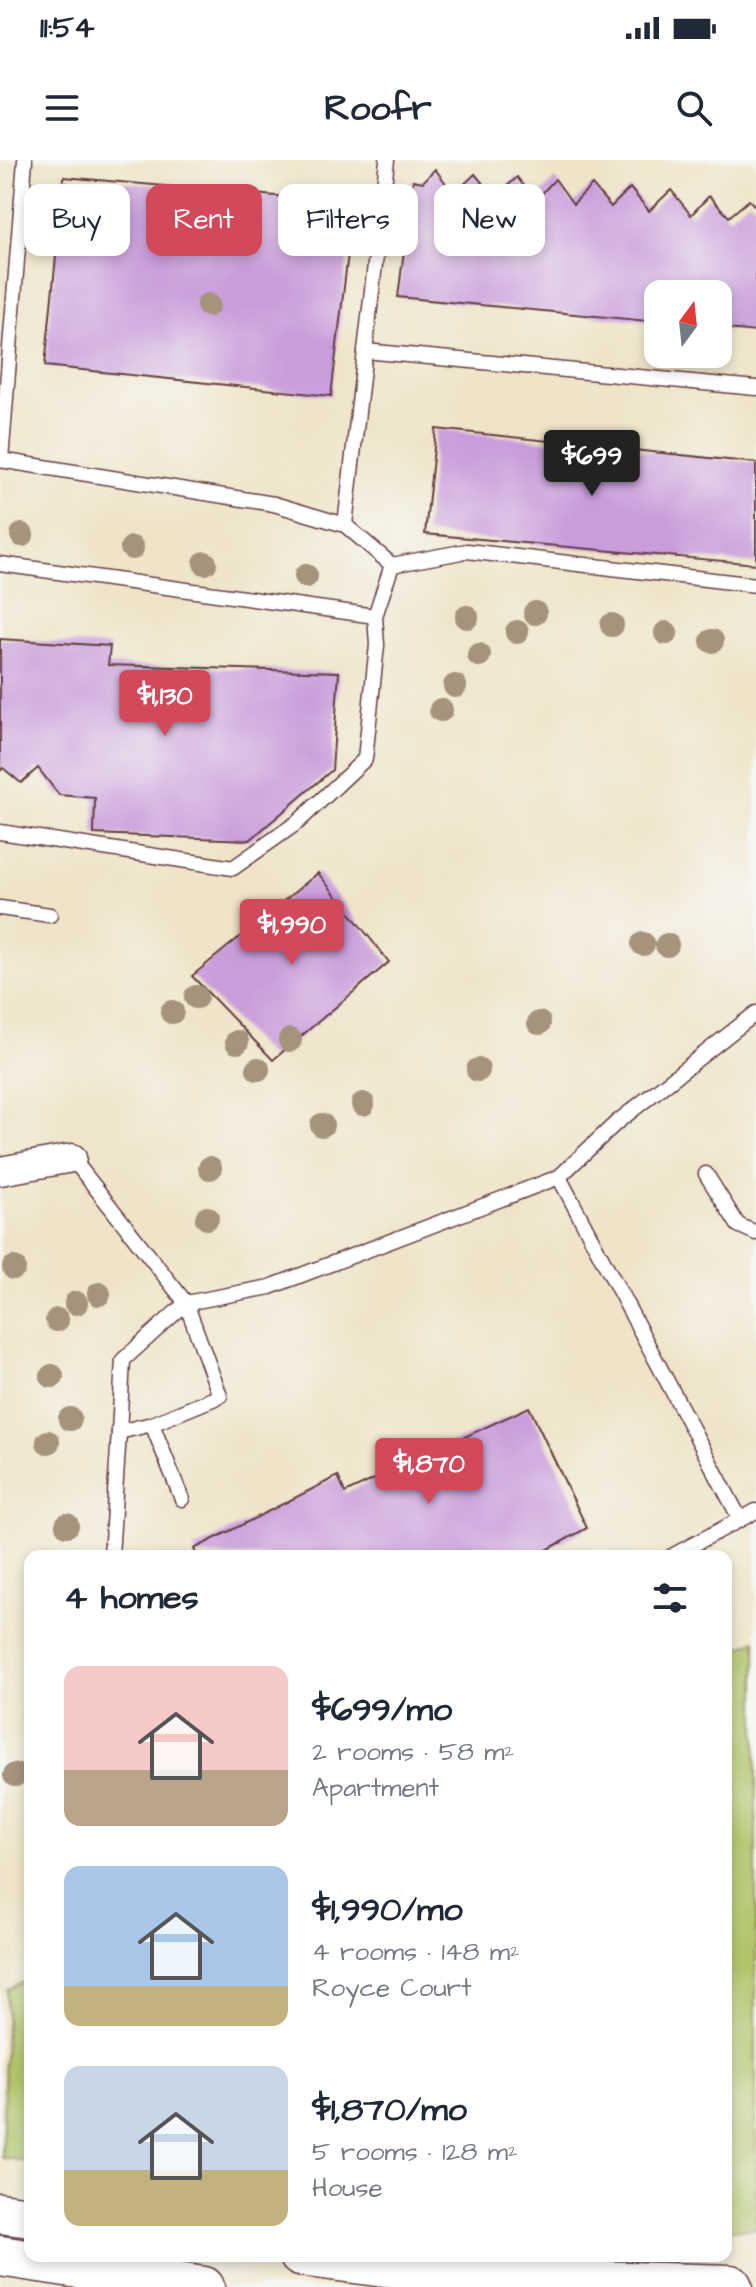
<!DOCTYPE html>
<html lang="en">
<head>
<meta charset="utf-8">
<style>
	:root { --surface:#fff; --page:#f6f6f7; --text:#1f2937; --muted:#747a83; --accent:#d1495b }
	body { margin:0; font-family:"Architects Daughter",sans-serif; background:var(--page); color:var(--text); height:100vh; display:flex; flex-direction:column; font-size:30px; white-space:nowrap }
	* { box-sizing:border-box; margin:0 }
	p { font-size:26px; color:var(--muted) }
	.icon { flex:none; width:44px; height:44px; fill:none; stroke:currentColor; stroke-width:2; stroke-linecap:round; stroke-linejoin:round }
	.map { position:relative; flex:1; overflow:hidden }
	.drawer { position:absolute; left:24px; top:1390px; width:708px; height:712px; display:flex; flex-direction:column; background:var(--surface); border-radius:16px; box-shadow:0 4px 12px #0003 }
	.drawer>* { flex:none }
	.top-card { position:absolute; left:24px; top:24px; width:708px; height:72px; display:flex; gap:16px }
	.needle { width:52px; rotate:15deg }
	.fabs { position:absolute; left:644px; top:120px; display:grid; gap:16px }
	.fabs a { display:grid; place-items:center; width:88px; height:88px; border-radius:16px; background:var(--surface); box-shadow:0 4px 12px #0003; font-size:40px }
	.price { position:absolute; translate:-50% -68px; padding:0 18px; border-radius:8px; background:var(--accent); color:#fff; font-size:26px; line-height:52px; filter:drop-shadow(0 2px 4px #0008) }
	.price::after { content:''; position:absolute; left:50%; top:48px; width:24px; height:18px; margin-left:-12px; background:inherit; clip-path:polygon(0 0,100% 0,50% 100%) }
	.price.on { background:#222; color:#fff }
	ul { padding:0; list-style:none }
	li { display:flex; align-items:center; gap:24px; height:200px; padding:0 40px }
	li span { display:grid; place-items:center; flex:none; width:224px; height:160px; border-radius:16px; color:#555 }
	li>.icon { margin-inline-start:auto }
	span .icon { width:96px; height:96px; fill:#fffc; stroke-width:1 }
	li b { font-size:34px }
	h2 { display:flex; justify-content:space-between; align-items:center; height:96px; padding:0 40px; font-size:34px }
	.pill { padding:0 28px; border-radius:16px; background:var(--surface); box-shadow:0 4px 12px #0003; font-size:28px; line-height:72px }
	.pill.on { background:var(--accent); color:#fff }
	.status { display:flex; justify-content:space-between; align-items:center; height:56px; padding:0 40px; background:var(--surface); direction:ltr }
	.status svg { height:22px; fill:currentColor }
	header { display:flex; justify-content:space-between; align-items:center; height:104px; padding:0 40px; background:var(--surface); font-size:36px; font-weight:700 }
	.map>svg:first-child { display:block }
	.green { fill:#b1c56a; stroke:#7e724a; stroke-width:2 }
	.building { fill:#c99ddb }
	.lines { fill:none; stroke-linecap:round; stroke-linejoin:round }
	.lane-casing { stroke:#633d43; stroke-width:17 }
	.street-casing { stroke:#633d43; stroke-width:31 }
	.secondary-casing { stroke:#633d43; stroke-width:43 }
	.highway-casing { stroke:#633d43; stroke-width:47 }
	.lane { stroke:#fff; stroke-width:14 }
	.street { stroke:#fff; stroke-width:28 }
	.secondary { stroke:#fff; stroke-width:40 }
	.highway { stroke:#fff; stroke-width:44 }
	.tree { fill:#a5937c }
</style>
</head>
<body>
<div class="status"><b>11:54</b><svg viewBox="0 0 49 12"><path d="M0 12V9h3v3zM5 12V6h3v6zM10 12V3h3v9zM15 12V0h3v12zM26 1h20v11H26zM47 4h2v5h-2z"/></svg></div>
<header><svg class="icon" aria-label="menu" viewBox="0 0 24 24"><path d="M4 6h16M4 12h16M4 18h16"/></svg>Roofr<svg class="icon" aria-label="search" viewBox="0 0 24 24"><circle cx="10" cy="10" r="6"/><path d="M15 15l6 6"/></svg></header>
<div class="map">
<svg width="756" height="2127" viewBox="0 0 756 2127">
	<rect width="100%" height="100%" fill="#f6f6f2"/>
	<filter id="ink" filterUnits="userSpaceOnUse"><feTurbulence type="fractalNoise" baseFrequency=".0125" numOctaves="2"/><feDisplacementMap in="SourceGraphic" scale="16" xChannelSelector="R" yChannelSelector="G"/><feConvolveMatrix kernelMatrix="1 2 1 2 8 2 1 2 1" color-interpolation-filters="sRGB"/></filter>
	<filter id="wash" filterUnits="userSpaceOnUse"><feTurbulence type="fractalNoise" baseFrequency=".006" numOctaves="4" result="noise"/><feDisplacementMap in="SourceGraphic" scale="32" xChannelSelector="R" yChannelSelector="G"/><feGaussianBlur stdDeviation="1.8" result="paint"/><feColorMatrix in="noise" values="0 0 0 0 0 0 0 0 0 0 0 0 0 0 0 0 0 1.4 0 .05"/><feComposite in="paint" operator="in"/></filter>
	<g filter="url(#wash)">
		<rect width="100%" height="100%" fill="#efe4c8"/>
		<!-- green -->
		<g class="green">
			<path d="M756 1480V2069L726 2070V1495Z"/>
			<path d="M30 1819V2002L2 1998 7 1829Z"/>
		</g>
		<g id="blocks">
			<!-- building -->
			<g class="building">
				<path d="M435 9 454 34 475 14 495 38 517 17 535 41 555 19 573 44 592 25 611 47 630 28 649 51 671 30 691 55 709 36 729 57 749 40 756 47V172L718 168V134H658V162L398 137 413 20 423 22Z"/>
				<path d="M64 17 354 43 331 236 45 206Z"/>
				<path d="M436 269 756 303V404L425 374Z"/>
				<path d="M0 479 110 486 108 505 339 512 332 610 250 680 94 674 95 638 59 635 38 608 21 623 3 608 0 611Z"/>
				<path d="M318 713 389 802 273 900 192 816Z"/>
				<path d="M529 1247 587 1368 536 1396H197L194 1389 338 1316 345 1333Z"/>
			</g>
		</g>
	</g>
	<g filter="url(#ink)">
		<use href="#blocks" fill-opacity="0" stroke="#633d43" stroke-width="2"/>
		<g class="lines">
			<!-- lane casing -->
			<g class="lane-casing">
				<g id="lane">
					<path d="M365 191 756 228"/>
					<path d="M0 300 274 344 345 365 392 405 375 456"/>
					<path d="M1 300 25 0"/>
					<path d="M345 365 387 0"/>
					<path d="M0 404 375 456 377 485 365 599 298 662 233 708 0 672"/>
					<path d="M392 405 467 391 756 425"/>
					<path d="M0 748 50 755"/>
					<path d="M72 998 186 1143 220 1236 152 1264 119 1272 123 1200 186 1143 270 1127 559 1017 616 963 756 853"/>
					<path d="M706 1014 738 1065 756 1073"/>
					<path d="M559 1017 740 1359"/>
					<path d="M152 1264 182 1339"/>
					<path d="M111 1396 119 1272"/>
					<path d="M672 1396 756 1351"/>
				</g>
			</g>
			<!-- street casing -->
			<g class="street-casing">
				<path id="street" d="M0 1011 72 998"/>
			</g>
			<!-- secondary casing -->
			<g class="secondary-casing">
				<g id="secondary">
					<path d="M0 2053 30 2057"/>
					<path d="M0 2096 204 2127"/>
					<path d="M300 2096 487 2120"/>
				</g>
			</g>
			<!-- highway casing -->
			<g class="highway-casing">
				<path id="highway" d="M487 2120 730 2127"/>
			</g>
			<!-- lane -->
			<use href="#lane" class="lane"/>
			<!-- street -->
			<use href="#street" class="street"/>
			<!-- secondary -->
			<use href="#secondary" class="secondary"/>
			<!-- highway -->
			<use href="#highway" class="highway"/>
		</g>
		<!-- trees -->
		<g class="tree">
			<circle cx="44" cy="42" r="12"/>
			<circle cx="208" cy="145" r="12"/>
			<circle cx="22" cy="375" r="12"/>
			<circle cx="132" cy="388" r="12"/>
			<circle cx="205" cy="403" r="12"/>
			<circle cx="306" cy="416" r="12"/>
			<circle cx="535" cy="453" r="12"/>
			<circle cx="467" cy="457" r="12"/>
			<circle cx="612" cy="465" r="12"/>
			<circle cx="517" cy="472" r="12"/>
			<circle cx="666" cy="473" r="12"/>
			<circle cx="712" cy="481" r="12"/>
			<circle cx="479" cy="495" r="12"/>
			<circle cx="455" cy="526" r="12"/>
			<circle cx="441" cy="550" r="12"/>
			<circle cx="643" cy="784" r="12"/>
			<circle cx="667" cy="785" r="12"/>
			<circle cx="196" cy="837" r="12"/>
			<circle cx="172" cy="852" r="12"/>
			<circle cx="539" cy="863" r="12"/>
			<circle cx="290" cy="880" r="12"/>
			<circle cx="237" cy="882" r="12"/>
			<circle cx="258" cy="909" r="12"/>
			<circle cx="478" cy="910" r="12"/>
			<circle cx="363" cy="944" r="12"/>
			<circle cx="322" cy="965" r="12"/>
			<circle cx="210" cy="1008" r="12"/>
			<circle cx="207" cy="1058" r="12"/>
			<circle cx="14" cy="1108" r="12"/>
			<circle cx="99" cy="1134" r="12"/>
			<circle cx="76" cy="1143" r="12"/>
			<circle cx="57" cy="1160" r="12"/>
			<circle cx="52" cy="1216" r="12"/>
			<circle cx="70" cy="1259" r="12"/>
			<circle cx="48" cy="1282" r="12"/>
			<circle cx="67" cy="1365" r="12"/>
			<circle cx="15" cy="1615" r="12"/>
		</g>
	</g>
</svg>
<div class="fabs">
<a><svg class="needle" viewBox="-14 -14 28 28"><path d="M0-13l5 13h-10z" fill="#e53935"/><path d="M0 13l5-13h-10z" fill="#747a83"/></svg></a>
</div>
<b class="price on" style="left:592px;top:338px">$699</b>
<b class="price" style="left:165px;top:578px">$1,130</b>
<b class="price" style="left:292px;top:807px">$1,990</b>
<b class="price" style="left:429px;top:1346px">$1,870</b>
<div class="top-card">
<a class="pill">Buy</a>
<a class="pill on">Rent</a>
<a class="pill">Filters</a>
<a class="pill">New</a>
</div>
<section class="drawer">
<h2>4 homes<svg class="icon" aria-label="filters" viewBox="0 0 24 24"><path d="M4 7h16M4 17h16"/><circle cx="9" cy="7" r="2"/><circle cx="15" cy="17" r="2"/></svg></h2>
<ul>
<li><span style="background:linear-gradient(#f6c9c9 65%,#b9a48a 0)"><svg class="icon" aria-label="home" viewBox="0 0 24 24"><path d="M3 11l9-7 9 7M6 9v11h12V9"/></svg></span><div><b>$699/mo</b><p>2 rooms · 58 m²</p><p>Apartment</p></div></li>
<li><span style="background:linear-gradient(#a9c7e8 75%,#c2b280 0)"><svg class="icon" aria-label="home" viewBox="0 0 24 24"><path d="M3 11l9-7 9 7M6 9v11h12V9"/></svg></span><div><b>$1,990/mo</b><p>4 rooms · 148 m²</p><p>Royce Court</p></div></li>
<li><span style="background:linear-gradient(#c9d6e8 65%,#c2b280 0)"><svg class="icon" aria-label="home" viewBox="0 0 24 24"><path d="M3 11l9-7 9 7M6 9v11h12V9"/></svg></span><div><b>$1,870/mo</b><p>5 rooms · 128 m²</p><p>House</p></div></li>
</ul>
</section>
</div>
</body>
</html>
